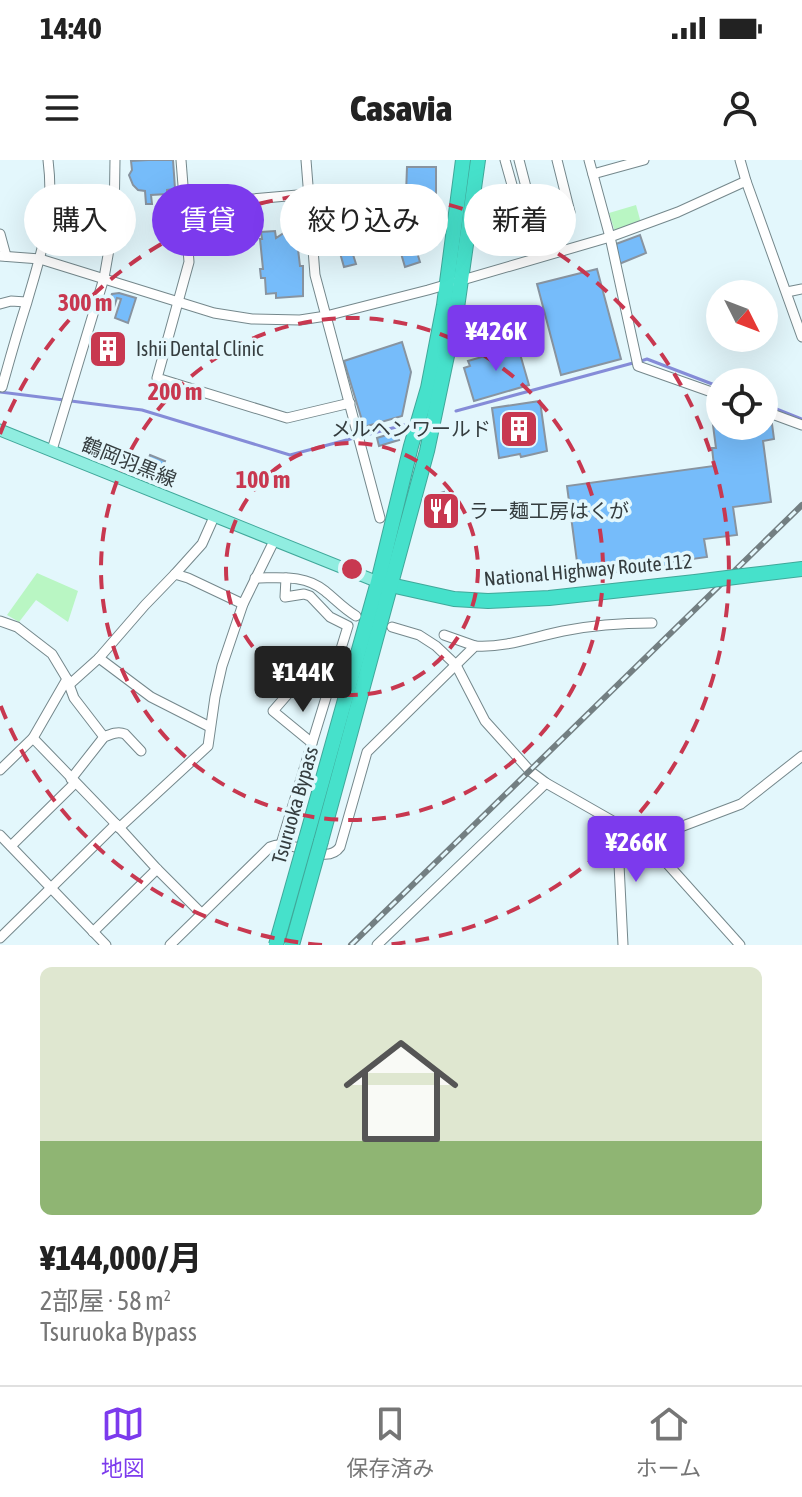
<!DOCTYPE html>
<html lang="ja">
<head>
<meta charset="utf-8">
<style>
	:root { --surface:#fff; --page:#f6f6f6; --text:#222; --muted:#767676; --line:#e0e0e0; --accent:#7c3aed }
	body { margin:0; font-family:"Asap Condensed","Noto Sans JP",sans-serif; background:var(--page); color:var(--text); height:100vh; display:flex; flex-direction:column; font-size:30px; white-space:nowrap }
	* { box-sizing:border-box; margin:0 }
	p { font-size:26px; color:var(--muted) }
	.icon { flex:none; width:44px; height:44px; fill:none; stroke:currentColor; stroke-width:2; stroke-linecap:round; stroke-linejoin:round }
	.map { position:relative; height:785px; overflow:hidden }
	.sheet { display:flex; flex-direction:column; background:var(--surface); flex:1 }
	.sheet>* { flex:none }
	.top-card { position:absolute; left:24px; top:24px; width:754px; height:72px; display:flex; gap:16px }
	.needle { width:52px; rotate:132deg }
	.tools { position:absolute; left:706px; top:120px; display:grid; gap:16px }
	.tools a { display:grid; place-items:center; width:72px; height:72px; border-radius:50%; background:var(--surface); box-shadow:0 8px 32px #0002; font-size:40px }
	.price { position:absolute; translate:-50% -68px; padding:0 18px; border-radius:8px; background:var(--accent); color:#fff; font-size:26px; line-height:52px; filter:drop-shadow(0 2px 4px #0008) }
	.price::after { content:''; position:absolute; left:50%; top:48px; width:24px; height:18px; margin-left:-12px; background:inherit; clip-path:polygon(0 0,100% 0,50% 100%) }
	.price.active { background:#222; color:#fff }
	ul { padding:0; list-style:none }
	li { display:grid; align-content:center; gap:16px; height:424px; padding:0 40px }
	li span { display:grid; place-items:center; height:248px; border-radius:12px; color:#555 }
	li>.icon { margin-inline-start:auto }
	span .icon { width:144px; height:144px; fill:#fffc; stroke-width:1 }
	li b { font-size:34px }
	.chip { padding:0 28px; border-radius:36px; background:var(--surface); box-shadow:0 8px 32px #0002; font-size:28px; line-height:72px }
	.chip.active { background:var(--accent); color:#fff }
	.status { display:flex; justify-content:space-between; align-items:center; height:56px; padding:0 40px; background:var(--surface); direction:ltr }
	.status svg { height:22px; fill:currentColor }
	header { display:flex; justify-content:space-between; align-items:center; height:104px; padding:0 40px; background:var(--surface); font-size:36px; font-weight:800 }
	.tabs { display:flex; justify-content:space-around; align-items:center; height:112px; border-top:2px solid var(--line); background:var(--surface); font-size:22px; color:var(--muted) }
	.tabs a { display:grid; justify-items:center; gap:4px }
	.tabs .active { color:var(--accent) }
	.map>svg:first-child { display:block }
	.green { fill:#b9f6c3 }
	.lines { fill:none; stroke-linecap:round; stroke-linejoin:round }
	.stream { stroke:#858cd8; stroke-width:3 }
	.building { fill:#76bcfa; stroke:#8894a0; stroke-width:2 }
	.minor-casing { stroke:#75888c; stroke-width:11 }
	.major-casing { stroke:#40a89a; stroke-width:13 }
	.highway-casing { stroke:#40a89a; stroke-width:16 }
	.minor { stroke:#fff; stroke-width:9 }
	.major { stroke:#90ede0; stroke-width:11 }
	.highway { stroke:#46e1cb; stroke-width:14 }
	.rail-casing { stroke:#737f82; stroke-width:6 }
	.rail { stroke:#e3f7fc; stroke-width:3; stroke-dasharray:9; stroke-linecap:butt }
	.highway-bridge-casing { stroke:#40a89a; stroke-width:16; stroke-linecap:butt }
	.highway-bridge { stroke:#46e1cb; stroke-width:14 }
	.ring { fill:none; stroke:#c83850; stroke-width:4; stroke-dasharray:14 10 }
	.labels { text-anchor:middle; stroke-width:7; stroke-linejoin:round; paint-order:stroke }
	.poi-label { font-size:20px; fill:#353d3f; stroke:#e3f7fc; text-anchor:start }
	.street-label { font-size:20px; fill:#353d3f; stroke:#e3f7fc }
	.centre { fill:#c83850; stroke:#e3f7fc; stroke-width:4 }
	.ring-label { font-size:24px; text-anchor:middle; font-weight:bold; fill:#c83850; stroke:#e3f7fc; stroke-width:7; stroke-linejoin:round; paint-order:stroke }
</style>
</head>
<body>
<div class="status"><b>14:40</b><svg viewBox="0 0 49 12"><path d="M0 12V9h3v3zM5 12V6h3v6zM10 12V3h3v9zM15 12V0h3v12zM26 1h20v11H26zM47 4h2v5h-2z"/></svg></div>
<header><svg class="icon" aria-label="menu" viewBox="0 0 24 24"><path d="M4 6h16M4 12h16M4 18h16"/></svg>Casavia<svg class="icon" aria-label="person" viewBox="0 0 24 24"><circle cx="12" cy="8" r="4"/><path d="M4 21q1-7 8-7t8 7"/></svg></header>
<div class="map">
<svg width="802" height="785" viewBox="0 0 802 785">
	<rect width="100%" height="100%" fill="#e3f7fc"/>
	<!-- green -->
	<g class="green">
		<path d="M636 45 641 63 615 72 609 53Z"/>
		<path d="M37 413 78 431 68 462 36 440 19 462 7 455Z"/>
	</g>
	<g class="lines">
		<!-- stream -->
		<g class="stream">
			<path d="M641 201 647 199 720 227"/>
			<path d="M0 232 64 240"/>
			<path d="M71 241 142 250 290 295 354 278"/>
			<path d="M764 244 802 259"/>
			<path d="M456 251 633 203"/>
			<path d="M362 276 404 265"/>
		</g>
	</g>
	<!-- building -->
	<g class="building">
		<path d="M148 0H173L175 29 167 30V34L151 35 152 44H146L145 31 138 30 133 25 129 15 132 10 131 1Z"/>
		<path d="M407 7H436V34H406Z"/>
		<path d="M511 30 517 52 509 55 502 33Z"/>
		<path d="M376 53 384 87 363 93 353 59Z"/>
		<path d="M290 69 301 86 298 89 300 106H303V136L276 138V133L266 134 265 118H261L260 109H263L260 79H262L261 72 275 71 276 78Z"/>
		<path d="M640 75 646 93 619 104 616 84Z"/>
		<path d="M349 82 356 104 344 107 338 86Z"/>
		<path d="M415 86 420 102 405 107 400 90Z"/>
		<path d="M597 109 621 199 561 215 537 124Z"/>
		<path d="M119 133 136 138 128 163 115 158 121 139 117 138 114 147 108 145 112 134Z"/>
		<path d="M99 179 122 185 118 199 95 193Z"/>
		<path d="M402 182 411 212 402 256 364 267 344 201Z"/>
		<path d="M514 185 518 187 529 225 474 241 464 208 470 206 468 201 482 197 484 194Z"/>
		<path d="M540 241 547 291 521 297 520 294 499 298 492 248Z"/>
		<path d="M720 249V266H726L727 271 772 264 774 279 763 281 771 342 733 347 737 375 704 379 707 397 670 402V405L579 417 567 326 714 306 712 288H716L711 250Z"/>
		<path d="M396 272 399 280 379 286 377 278Z"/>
		<path d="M150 295 165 301 159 315 144 310Z"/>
		<path d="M444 332 446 341 453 339 454 343 447 345 450 358 436 360 430 336Z"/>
	</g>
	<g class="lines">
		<!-- minor casing -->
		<g class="minor-casing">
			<g id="minor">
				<path d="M181 0 189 102 157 218 287 258 350 243"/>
				<path d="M306 0 315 115 380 358"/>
				<path d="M505 0 523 64"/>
				<path d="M519 0 535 62"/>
				<path d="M589 0 610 77 638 206 720 235"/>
				<path d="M740 0 746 21 802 177"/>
				<path d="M593 14 644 0"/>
				<path d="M185 45 309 34"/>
				<path d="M553 57 562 91"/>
				<path d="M471 58 484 62 504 59 506 69"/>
				<path d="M493 72 570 52 557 0"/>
				<path d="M0 74 6 96"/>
				<path d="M0 96 40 99 214 153 252 159 300 160 326 156 428 130 610 77 678 52 746 21"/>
				<path d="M787 132 802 129"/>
				<path d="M0 144 11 141 26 142"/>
				<path d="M0 226 2 227C10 198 18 170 27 142 42 90 55 55 48 0"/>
				<path d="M764 251 802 265"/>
				<path d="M52 290 104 118 114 61 115 0"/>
				<path d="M175 414 202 384 214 357"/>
				<path d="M255 418C279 418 305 414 325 431 336 440 344 449 356 456"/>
				<path d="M0 461 17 467 52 494 67 519 74 538 104 577"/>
				<path d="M392 467 419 475 436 486 456 505 485 561 530 611 546 623 646 680 740 785"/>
				<path d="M444 475 475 486"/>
				<path d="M99 498 151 537 210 567"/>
				<path d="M70 524 99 498 145 445 175 414 188 418 243 444"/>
				<path d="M33 578 116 664 157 709 202 754"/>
				<path d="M312 583 273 551 315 503 332 516"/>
				<path d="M0 610 33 578 67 519"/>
				<path d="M71 619 104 577C111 574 118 571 125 574L141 591"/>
				<path d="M617 664 623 785"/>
				<path d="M119 668 208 586 215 537 222 506 243 444 274 381"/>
				<path d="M0 675 106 785"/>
				<path d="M646 680 741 644 802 596"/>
				<path d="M281 684 348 466 330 457 310 436 304 434 285 437 286 418"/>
				<path d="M11 686 75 623"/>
				<path d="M93 772 157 709"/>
				<path d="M0 778 116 664"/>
				<path d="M170 785 270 687C292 676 325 708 340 687L367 592 475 486C505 488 534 477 563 471 593 465 622 463 652 463"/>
				<path d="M377 785 546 623"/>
			</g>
		</g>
		<!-- major casing -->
		<g class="major-casing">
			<path id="major" d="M0 270 378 422"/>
		</g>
		<!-- highway casing -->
		<g class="highway-casing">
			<g id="highway">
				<path d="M743 416 802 409"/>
				<path d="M386 424 454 439 488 441 549 438 695 422"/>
				<path d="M306 679 378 422 411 286 428 228 444 145 463 0"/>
				<path d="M321 681 427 291 457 148 478 0"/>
			</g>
		</g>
		<!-- minor -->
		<use href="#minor" class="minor"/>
		<!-- major -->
		<use href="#major" class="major"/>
		<!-- highway -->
		<use href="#highway" class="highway"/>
		<!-- rail casing -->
		<g class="rail-casing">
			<path id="rail" d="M351 785 802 345"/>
		</g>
		<!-- rail -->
		<use href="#rail" class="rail"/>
		<!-- highway-bridge casing -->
		<g class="highway-bridge-casing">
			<g id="highway-bridge">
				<path d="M695 422 743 416"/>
				<path d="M276 785 306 679"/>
				<path d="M292 785 321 681"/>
			</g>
		</g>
		<!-- highway-bridge -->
		<use href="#highway-bridge" class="highway-bridge"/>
	</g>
	<!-- distance rings -->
	<g class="ring">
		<circle cx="352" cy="409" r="126"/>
		<circle cx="352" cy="409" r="251"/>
		<path d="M322 785A377 377 0 0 1 0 544M0 274A377 377 0 1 1 382 785"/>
	</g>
	<!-- icons -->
	<defs>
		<g id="building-square" transform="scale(2)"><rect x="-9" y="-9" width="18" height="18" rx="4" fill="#c83850" stroke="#e3f7fc"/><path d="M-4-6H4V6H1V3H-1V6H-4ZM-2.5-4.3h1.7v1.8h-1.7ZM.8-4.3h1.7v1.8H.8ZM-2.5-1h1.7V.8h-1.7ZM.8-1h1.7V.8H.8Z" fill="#fff"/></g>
		<g id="restaurant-square" transform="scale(2)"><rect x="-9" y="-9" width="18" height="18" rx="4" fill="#c83850" stroke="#e3f7fc"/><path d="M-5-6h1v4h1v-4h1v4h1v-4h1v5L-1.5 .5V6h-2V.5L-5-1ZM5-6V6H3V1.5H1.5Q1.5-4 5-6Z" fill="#fff"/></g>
	</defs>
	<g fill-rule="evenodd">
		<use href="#building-square" x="108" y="189"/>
		<use href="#building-square" x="519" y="269"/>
		<use href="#restaurant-square" x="441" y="351"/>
	</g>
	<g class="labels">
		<!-- poi labels -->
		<g class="poi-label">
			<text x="136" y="196">Ishii Dental Clinic</text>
			<text x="491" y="276" text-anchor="end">メルヘンワールド</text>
			<text x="469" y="358">ラー麺工房はくが</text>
		</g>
		<!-- street labels -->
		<g class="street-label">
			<text transform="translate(129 302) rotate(22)" y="7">鶴岡羽黒線</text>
			<text transform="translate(588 410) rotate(-5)" y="7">National Highway Route 112</text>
			<text transform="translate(295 645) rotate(-74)" y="7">Tsuruoka Bypass</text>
		</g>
	</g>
	<circle cx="352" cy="409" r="12" class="centre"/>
	<g class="ring-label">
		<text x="85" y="151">300 m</text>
		<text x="175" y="240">200 m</text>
		<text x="263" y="328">100 m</text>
	</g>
</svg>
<div class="tools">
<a><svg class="needle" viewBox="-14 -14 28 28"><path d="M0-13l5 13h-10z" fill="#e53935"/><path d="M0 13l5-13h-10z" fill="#767676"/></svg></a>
<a><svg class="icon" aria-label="locate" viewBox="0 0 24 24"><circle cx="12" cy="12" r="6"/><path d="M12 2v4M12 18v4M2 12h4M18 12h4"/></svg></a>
</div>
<b class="price" style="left:496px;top:213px">¥426K</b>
<b class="price active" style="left:303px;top:554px">¥144K</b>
<b class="price" style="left:636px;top:724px">¥266K</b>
<div class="top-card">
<a class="chip">購入</a>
<a class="chip active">賃貸</a>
<a class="chip">絞り込み</a>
<a class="chip">新着</a>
</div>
</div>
<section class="sheet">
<ul>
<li><span style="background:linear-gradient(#dfe7d0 70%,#8fb573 0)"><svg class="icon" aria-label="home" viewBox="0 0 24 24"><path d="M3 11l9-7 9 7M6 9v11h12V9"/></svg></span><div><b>¥144,000/月</b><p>2部屋 · 58 m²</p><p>Tsuruoka Bypass</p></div></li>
</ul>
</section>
<nav class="tabs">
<a class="active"><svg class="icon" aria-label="map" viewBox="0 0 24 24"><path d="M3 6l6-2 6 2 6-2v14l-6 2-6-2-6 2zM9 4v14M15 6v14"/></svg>地図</a>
<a><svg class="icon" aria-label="saved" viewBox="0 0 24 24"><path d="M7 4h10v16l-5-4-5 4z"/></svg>保存済み</a>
<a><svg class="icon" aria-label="home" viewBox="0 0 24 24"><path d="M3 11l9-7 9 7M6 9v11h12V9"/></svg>ホーム</a>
</nav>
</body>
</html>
